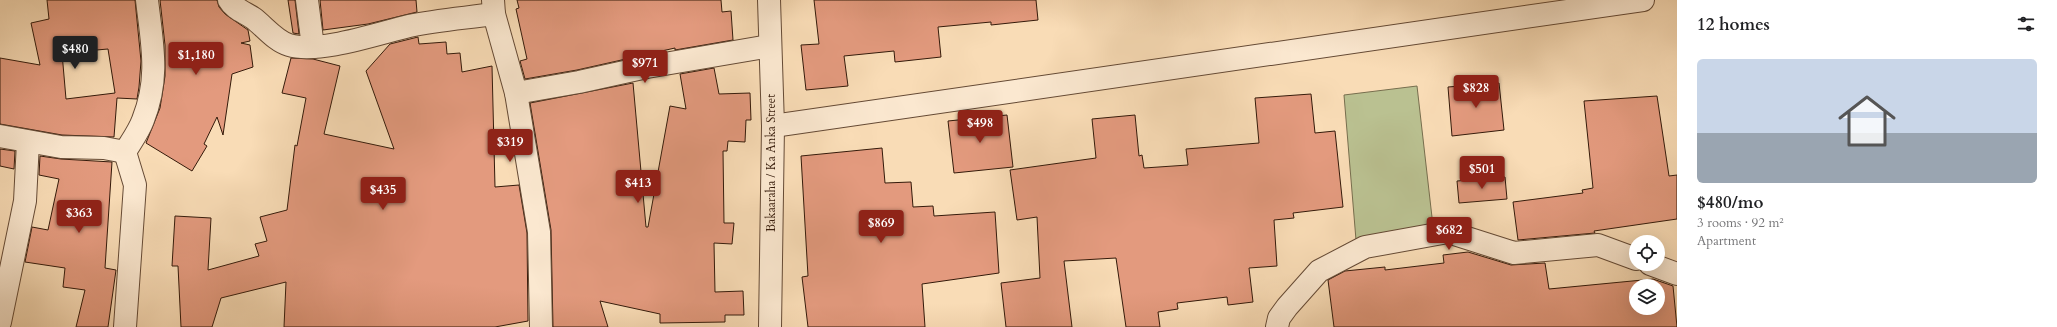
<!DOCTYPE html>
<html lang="en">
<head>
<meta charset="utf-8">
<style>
	:root { --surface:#fff; --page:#f2f2f2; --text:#202124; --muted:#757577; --line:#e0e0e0; --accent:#8f2418 }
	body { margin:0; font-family:Cardo,serif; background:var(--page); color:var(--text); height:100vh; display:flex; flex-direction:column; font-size:15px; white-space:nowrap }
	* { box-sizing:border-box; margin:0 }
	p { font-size:13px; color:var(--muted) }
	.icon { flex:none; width:22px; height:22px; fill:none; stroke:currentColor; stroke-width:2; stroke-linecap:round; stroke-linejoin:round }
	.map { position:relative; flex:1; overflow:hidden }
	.side { display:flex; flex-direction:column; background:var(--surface); width:380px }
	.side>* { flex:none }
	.fabs { position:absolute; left:1629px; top:235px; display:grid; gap:8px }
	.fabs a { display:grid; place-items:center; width:36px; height:36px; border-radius:50%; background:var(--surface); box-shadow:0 4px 16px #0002; font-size:20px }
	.price { position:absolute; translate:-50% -34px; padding:0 9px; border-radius:4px; background:var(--accent); color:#fff; font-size:13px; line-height:26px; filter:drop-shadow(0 1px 2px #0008) }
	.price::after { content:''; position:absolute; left:50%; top:24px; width:12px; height:9px; margin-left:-6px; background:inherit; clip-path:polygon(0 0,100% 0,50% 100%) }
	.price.current { background:#222; color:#fff }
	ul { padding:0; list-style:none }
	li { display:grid; align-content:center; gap:8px; height:212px; padding:0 20px }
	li+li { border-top:1px solid var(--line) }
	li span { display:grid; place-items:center; height:124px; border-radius:6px; color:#555 }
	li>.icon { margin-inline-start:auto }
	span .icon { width:72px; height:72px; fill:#fffc; stroke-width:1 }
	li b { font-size:17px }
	h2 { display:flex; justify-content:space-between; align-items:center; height:48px; padding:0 20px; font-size:17px }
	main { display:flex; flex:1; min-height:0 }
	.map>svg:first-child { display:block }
	.green { fill:#bac191; stroke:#776e4e }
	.building { fill:#e39a7e; stroke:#341a0a; fill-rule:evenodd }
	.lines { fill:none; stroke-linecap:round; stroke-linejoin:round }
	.minor-casing { stroke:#654a35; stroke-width:24 }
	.minor { stroke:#fbe8d0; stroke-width:22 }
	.labels { text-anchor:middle; stroke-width:3.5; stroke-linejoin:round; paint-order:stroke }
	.street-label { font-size:12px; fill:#341a0a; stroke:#fbe8d0 }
</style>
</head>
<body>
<main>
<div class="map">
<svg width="1677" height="327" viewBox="0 0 1677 327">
	<rect width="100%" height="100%" fill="#f9dcb6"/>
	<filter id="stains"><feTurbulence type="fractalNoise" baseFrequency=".005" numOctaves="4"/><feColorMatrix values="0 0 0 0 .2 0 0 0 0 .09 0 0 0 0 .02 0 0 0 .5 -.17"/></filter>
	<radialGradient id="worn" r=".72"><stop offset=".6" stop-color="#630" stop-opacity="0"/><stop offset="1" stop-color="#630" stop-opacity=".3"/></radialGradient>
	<!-- green -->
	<path class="green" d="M1417 86 1433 226 1356 240 1344 95Z"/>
	<!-- building -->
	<g class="building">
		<path d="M47 0H135L141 61 139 87 137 99 117 98 114 137 62 135 0 124V58L40 65 31 23 49 19ZM108 49 115 93 66 99 62 53Z"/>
		<path d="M160 0H217L219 7 225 14 248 30 250 41 241 43 250 45 253 67 232 74 223 135 217 117 204 144 207 146 192 171 146 143 160 108 165 76V45Z"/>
		<path d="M288 0H295L299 34 293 33Z"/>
		<path d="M320 0H416L417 12 368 24 323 30Z"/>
		<path d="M517 0H721L722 12 731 11 733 40 675 50V48L577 70 525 79 520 61 527 59 516 9 519 8Z"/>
		<path d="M814 0H1036L1038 20 991 25V22L938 27 941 57 895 62 894 51 844 56 848 86 806 90 801 45 819 44Z"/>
		<path d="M418 37 419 44 446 42 447 54 460 53 462 72 492 66 495 187 519 185 527 233 528 321 495 327H284L286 282 221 298 212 327H181L178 266H172L175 216 211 218 208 270 259 256 255 244 267 241 260 217 287 210 295 145 297 146 306 98 282 93 291 58 313 59 340 66 324 134 394 149 366 71 390 44Z"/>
		<path d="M714 68 719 94 750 93 751 120H746L745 142 728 141 727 151H723L724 223H734L732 244 714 243 715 292 743 291 744 315H725V322L660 323V314L600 301 608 327H553L551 230 530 103 633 83 646 227H648L670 106 686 109 680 74Z"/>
		<path d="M1499 83 1504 130 1452 136 1448 87Z"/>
		<path d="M1311 94 1315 133 1335 131 1343 207 1293 213 1294 218 1274 220 1277 266 1249 268 1253 302 1228 305 1227 297 1177 303 1178 309 1158 312 1160 327H1126L1116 258 1064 261 1072 327H1006L1001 283 1040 278 1037 217 1017 220 1010 170 1096 158 1092 119 1135 115 1139 156 1142 155 1144 168 1188 165 1186 149 1259 143 1255 98Z"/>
		<path d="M1657 96 1669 176 1677 175V219L1594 231 1595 233 1518 240 1513 202 1583 193 1582 190 1593 188 1584 101Z"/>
		<path d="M1007 115 1013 167 954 173 948 121Z"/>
		<path d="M882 148 885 183 911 182 913 207 933 206 934 216 995 212 999 273 922 284 925 327H808L802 277 808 276 801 156Z"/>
		<path d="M0 149 15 151 14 169 0 166Z"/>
		<path d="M40 156 61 159 112 162 105 268 116 270 108 327H76L85 290 63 287 65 268 25 262 32 227 48 230 59 179 39 175Z"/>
		<path d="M1505 177 1507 199 1459 203 1457 181Z"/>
		<path d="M1468 252 1511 265 1545 263 1549 289 1653 279 1673 286 1677 327H1334L1328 280 1345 271 1385 267V270L1444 263 1443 255ZM1636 286H1658V308H1636Z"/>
	</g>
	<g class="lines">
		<!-- minor casing -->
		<g class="minor-casing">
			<g id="minor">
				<path d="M229 0C234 9 244 12 253 18 264 26 275 41 289 45 319 54 379 33 409 26 437 20 466 18 494 14"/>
				<path d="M307 0 313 47"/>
				<path d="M493 0 494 14 516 93 539 232 541 327"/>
				<path d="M769 0 773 126 770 327"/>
				<path d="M516 93 579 82 647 67 770 46"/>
				<path d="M773 126 1643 0"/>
				<path d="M0 136 61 147 104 148 125 152"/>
				<path d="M1650 264 1677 274"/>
				<path d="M0 322 25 201 28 142"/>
				<path d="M125 327 135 185 125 152C131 142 139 131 143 120 160 77 152 44 147 0"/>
				<path d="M1277 327 1279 318 1287 307 1319 271 1365 247 1448 232 1514 253 1598 245 1636 259"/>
			</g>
		</g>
		<!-- minor -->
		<use href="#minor" class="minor"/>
	</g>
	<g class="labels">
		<!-- street labels -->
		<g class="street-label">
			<text transform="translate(771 163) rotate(-90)" y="4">Bakaaraha / Ka Anka Street</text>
		</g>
	</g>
	<rect width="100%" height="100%" filter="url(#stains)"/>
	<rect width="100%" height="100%" fill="url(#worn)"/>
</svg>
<div class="fabs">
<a><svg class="icon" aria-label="locate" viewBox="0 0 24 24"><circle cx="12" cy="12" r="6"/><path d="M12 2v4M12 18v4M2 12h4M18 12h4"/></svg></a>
<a><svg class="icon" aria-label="layers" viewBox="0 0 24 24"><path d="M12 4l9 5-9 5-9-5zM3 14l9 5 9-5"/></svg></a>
</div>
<b class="price current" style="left:75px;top:70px">$480</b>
<b class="price" style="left:196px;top:76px">$1,180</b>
<b class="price" style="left:645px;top:84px">$971</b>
<b class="price" style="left:1476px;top:109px">$828</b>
<b class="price" style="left:980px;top:144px">$498</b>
<b class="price" style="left:510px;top:163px">$319</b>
<b class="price" style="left:1482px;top:190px">$501</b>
<b class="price" style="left:638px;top:204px">$413</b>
<b class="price" style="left:383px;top:211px">$435</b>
<b class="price" style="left:79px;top:234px">$363</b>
<b class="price" style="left:881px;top:244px">$869</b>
<b class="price" style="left:1449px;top:251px">$682</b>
</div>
<section class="side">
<h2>12 homes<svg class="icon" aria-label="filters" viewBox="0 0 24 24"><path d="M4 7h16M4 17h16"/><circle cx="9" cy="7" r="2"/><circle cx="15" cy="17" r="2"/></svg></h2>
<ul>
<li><span style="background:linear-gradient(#c9d6e8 60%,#9aa5b1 0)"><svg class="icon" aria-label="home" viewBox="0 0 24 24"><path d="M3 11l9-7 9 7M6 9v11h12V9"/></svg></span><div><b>$480/mo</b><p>3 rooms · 92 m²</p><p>Apartment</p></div></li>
</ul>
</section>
</main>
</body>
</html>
